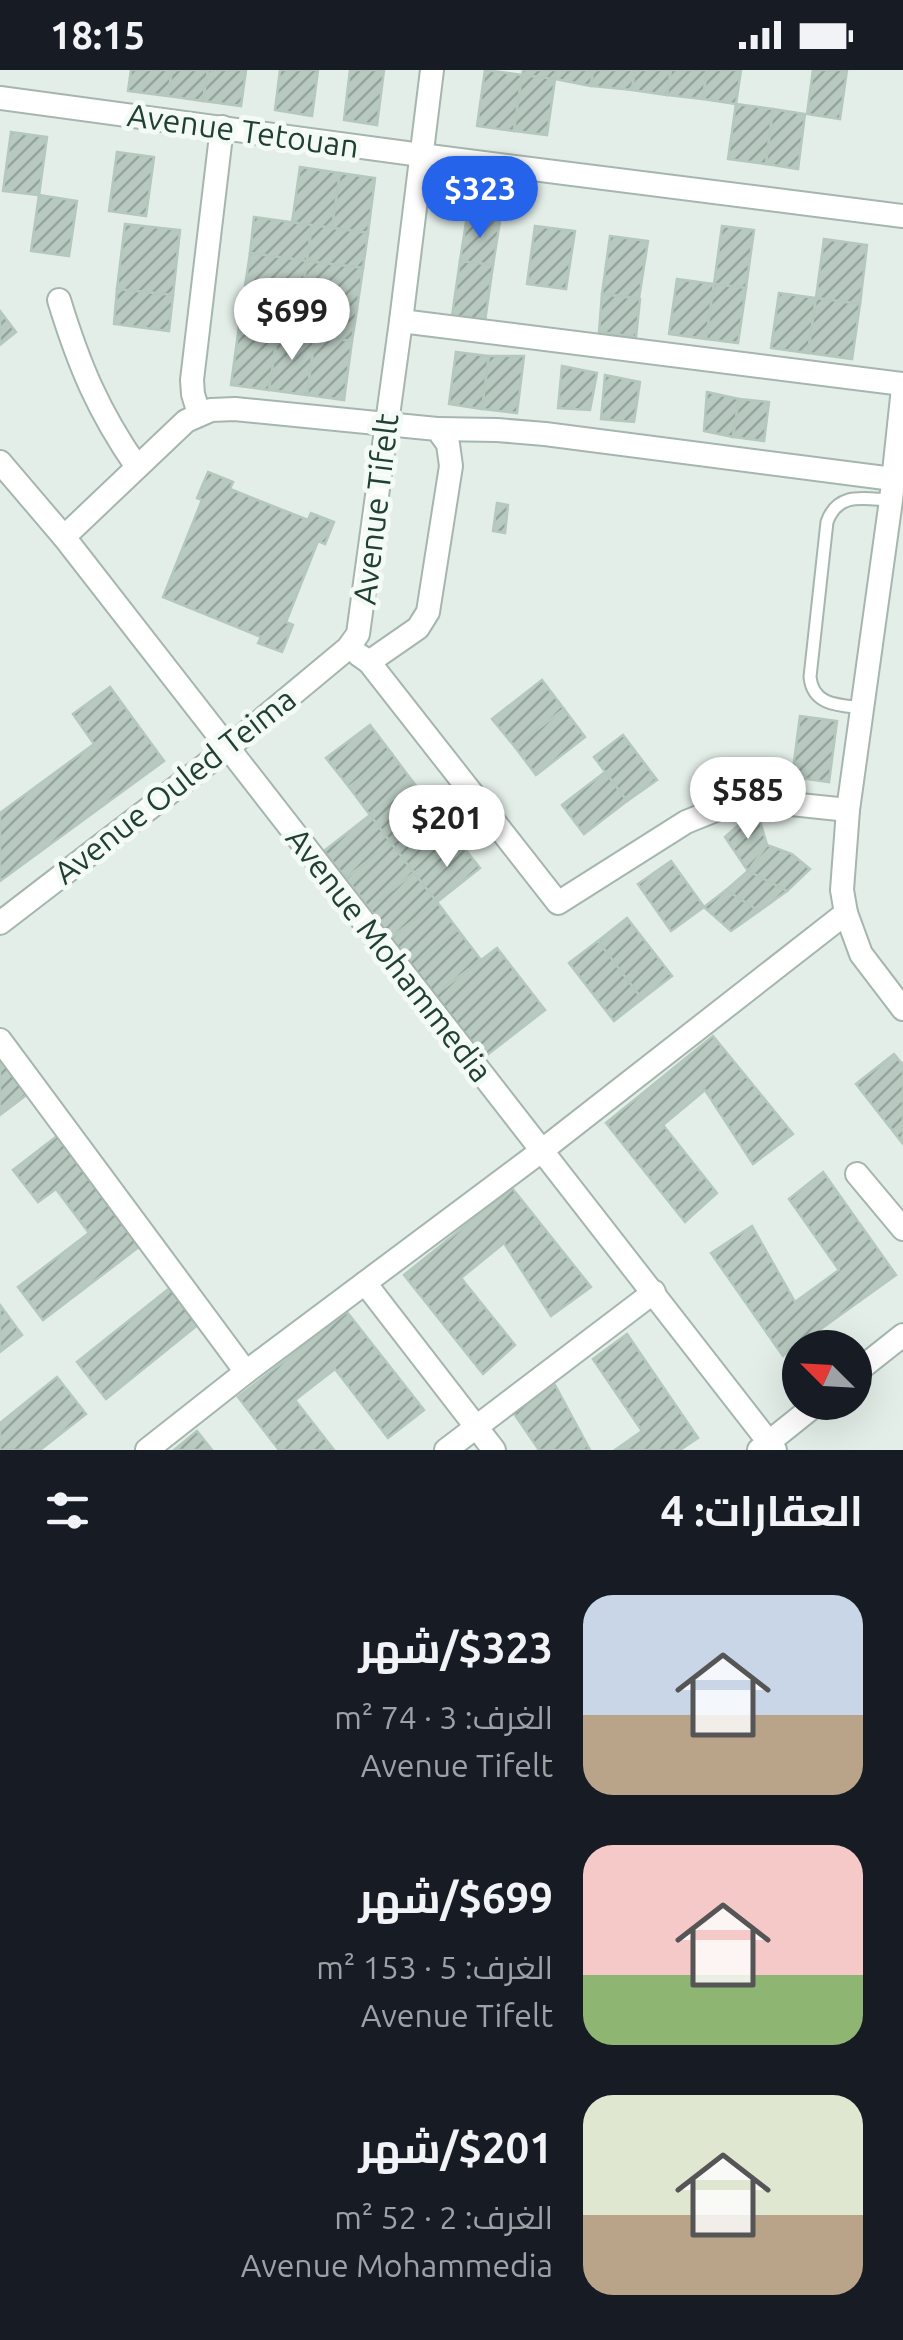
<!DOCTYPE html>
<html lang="ar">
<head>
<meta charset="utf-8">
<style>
	:root { --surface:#171b24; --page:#242831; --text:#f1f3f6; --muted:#9ea1a6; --accent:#2563eb }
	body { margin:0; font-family:Ubuntu,Cairo,sans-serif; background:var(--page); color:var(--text); direction:rtl; height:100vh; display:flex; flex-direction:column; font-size:38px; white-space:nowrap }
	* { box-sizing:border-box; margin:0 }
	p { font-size:32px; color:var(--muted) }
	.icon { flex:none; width:55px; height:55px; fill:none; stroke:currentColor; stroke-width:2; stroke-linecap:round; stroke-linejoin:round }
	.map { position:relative; height:1380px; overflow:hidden; direction:ltr }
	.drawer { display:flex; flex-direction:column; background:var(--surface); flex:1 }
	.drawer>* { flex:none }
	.needle { width:65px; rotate:294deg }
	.fabs { position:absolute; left:782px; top:1260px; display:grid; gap:20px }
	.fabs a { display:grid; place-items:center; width:90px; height:90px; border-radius:50%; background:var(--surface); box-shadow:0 10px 40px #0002; font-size:50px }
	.price { position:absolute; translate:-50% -85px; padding:0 22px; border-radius:35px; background:#fff; color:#222; font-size:32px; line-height:65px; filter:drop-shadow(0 2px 5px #0008) }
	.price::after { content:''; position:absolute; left:50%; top:60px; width:30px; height:22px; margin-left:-15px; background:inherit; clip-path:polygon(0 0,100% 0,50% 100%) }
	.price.selected { background:var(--accent); color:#fff }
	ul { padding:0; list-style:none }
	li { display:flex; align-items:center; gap:30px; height:250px; padding:0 40px }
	li span { display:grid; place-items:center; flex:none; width:280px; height:200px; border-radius:30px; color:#555 }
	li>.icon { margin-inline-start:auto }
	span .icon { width:120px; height:120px; fill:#fffc; stroke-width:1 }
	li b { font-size:42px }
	h2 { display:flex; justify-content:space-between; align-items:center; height:120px; padding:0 40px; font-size:42px }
	.status { display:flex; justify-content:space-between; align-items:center; height:70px; padding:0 50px; background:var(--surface); direction:ltr }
	.status svg { height:28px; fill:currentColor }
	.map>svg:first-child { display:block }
	.building { fill:url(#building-hatch); stroke:#b5c8bd; stroke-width:2.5 }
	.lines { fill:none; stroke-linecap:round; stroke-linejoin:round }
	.lane-casing { stroke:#a5b6ae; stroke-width:15 }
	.street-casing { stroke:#a5b6ae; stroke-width:26 }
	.lane { stroke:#fff; stroke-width:11 }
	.street { stroke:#fff; stroke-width:22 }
	.labels { text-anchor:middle; stroke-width:10; stroke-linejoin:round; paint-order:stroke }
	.street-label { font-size:32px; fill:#214034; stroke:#f4faf6 }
</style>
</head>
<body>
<div class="status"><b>18:15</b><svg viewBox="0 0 49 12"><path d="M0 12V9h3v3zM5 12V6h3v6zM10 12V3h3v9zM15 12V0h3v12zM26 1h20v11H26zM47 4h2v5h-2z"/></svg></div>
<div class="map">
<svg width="903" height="1380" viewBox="0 0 903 1380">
	<defs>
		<pattern id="building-hatch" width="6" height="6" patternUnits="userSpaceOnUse" patternTransform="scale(2.5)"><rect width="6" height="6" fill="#b8c9c0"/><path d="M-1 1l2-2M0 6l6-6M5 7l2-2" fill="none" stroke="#95a59d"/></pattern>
	</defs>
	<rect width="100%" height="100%" fill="#e3eee8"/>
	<!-- building -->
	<g class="building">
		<path d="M131 0H172L168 26 128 21Z"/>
		<path d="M172 0H208L203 31 168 26Z"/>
		<path d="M208 0H246L241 36 203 31Z"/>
		<path d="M280 0H318L312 46 275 40Z"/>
		<path d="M350 0H384L377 55 344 50Z"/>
		<path d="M485 0 522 5 514 61 477 56Z"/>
		<path d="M523 0H557L555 9 522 5Z"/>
		<path d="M557 0H593L591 16 555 9Z"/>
		<path d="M593 0H635L632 20 591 16Z"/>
		<path d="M635 0H671L667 25 632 20Z"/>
		<path d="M671 0H707L703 29 667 25Z"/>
		<path d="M707 0H741L736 34 703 29Z"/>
		<path d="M813 0H847L840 49 807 44Z"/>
		<path d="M522 5 555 9 547 65 514 61Z"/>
		<path d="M736 34 773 39 766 94 728 89Z"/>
		<path d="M773 39 805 44 798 99 766 94Z"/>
		<path d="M11 62 47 67 39 125 3 121Z"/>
		<path d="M117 82 154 87 146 146 109 141Z"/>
		<path d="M300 97 340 103 332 158 292 153Z"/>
		<path d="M340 103 375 108 368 163 332 158Z"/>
		<path d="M39 125 77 131 69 186 31 181Z"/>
		<path d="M467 146 500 151 493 195 460 191Z"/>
		<path d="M254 147 312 155 307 191 250 183Z"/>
		<path d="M125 154 180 160 173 225 117 219Z"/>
		<path d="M312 155 368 163 363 198 307 191Z"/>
		<path d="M535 156 575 161 566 219 527 214Z"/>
		<path d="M722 156 754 160 746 218 714 214Z"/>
		<path d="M610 166 648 171 639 228 602 224Z"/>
		<path d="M824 169 867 175 860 234 816 228Z"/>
		<path d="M250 183 307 191 301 231 244 223Z"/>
		<path d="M307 191 363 198 357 239 301 231Z"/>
		<path d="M460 191 493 195 485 251 452 246Z"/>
		<path d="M677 209 714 214 706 269 669 264Z"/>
		<path d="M714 214 746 218 738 273 706 269Z"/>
		<path d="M117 219 173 225 169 261 114 254Z"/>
		<path d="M244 223 301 231 296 264 239 256Z"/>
		<path d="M779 223 816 228 808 283 771 278Z"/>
		<path d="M602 224 640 229 636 267 599 262Z"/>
		<path d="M816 228 860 234 852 289 808 283Z"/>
		<path d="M301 231 357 239 352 271 296 264Z"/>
		<path d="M0 241 16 262 0 275Z"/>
		<path d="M239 256 278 261 269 320 231 315Z"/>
		<path d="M278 261 315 266 307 325 269 320Z"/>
		<path d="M315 266 352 271 344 330 307 325Z"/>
		<path d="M456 282 489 286 482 339 449 334Z"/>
		<path d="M489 286H524L517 343 482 339Z"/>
		<path d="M562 296 597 303 590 340 558 338Z"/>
		<path d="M605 305 640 312 634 352 601 349Z"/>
		<path d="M707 322 739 329 733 367 704 361Z"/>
		<path d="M739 329 769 332 764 371 733 367Z"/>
		<path d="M208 402 233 412 230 419 308 450 311 443 334 452 325 474 318 471 286 552 293 555 282 582 258 573 261 567 163 527 202 430 197 428Z"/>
		<path d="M497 433 508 435 505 463 493 461Z"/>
		<path d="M542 610 564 639 515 677 492 649Z"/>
		<path d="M110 617 164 691 0 811V743L94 674 73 644Z"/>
		<path d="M564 639 585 667 536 705 515 677Z"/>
		<path d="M800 646 837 651 829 712 792 707Z"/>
		<path d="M370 655 392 684 349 717 326 688Z"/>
		<path d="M623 665 657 710 627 731 594 687Z"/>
		<path d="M392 684 413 712 370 745 349 717Z"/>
		<path d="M605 702 627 731 584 764 562 735Z"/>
		<path d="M413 712 435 740 391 773 370 745Z"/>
		<path d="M435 740 457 769 414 803 391 773Z"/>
		<path d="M370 745 391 773 346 808 324 781Z"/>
		<path d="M760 751 767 775 748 801 725 767 742 752Z"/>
		<path d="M457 769 480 798 437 832 414 803Z"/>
		<path d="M391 773 414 803 369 838 346 808Z"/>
		<path d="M767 775 792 784 810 799 787 821 748 801Z"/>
		<path d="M671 791 704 837 671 861 638 814Z"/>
		<path d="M748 801 787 821 759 841 726 820Z"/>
		<path d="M414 803 437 832 391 868 369 838Z"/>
		<path d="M726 820 759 841 731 861 704 837Z"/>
		<path d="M437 832 458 860 412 896 391 868Z"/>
		<path d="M627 848 672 906 642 929 598 871Z"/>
		<path d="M458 860 481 890 435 925 412 896Z"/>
		<path d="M598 871 642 929 614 951 569 893Z"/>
		<path d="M497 878 545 940 483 988 435 925Z"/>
		<path d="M713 966 793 1064 753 1094 705 1020 663 1055 717 1123 685 1152 606 1053Z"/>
		<path d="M894 984 903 995V1074L856 1014Z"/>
		<path d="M0 985 29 1023 0 1045Z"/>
		<path d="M61 1063 144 1173 43 1250 18 1217 89 1163 56 1119 38 1132 13 1100Z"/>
		<path d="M823 1102 896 1205 783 1286 711 1183 752 1156 795 1232 839 1200 789 1129Z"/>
		<path d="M512 1118 591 1217 551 1246 504 1173 461 1208 515 1275 483 1304 404 1205Z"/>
		<path d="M171 1217 200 1253 106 1329 77 1292Z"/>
		<path d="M0 1235 22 1265 0 1282Z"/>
		<path d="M347 1242 424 1340 388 1368 335 1299 295 1330 334 1380H279L238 1327Z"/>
		<path d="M627 1264 698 1368 680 1380H615L642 1361 593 1289Z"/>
		<path d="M57 1307 86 1344 40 1380H0V1353Z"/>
		<path d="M555 1315 590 1380H539L513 1342Z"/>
		<path d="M197 1361 212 1380H174Z"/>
	</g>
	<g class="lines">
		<!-- lane casing -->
		<g class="lane-casing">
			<path id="lane" d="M863 638C839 635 813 636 810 607L827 452C838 421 864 429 891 430"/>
		</g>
		<!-- street casing -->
		<g class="street-casing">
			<g id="street">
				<path d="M0 28 421 85 903 146"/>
				<path d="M59 230C79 295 98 341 137 397"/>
				<path d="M401 251 903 314"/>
				<path d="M903 318 891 430 848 740 842 820 846 843 861 884 903 939"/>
				<path d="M199 344 193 324 192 310 222 57"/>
				<path d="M437 359 497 360 545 364 893 409"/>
				<path d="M0 392 64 467 775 1380"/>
				<path d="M64 467 186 351 211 340 235 339 437 359 448 374 451 396 428 542 418 558 369 592"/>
				<path d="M359 585 369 592 558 833 686 752 743 729 848 740"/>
				<path d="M0 853 229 677 348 578 358 564 401 251 432 0"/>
				<path d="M0 970 246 1302"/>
				<path d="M857 1104 903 1159"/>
				<path d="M365 1213 494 1380"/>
				<path d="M855 1303 903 1265"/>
				<path d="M147 1380 246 1302 540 1082 846 843"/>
				<path d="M446 1380 654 1222"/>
				<path d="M759 1380 819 1332"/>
			</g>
		</g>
		<!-- lane -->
		<use href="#lane" class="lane"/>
		<!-- street -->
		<use href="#street" class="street"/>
	</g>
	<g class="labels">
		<!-- street labels -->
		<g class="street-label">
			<text transform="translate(243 61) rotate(8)" y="11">Avenue Tetouan</text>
			<text transform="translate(376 439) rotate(-83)" y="11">Avenue Tifelt</text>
			<text transform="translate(175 716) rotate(-38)" y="11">Avenue Ouled Teima</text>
			<text transform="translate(389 885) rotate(52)" y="11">Avenue Mohammedia</text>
		</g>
	</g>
</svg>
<div class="fabs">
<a><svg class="needle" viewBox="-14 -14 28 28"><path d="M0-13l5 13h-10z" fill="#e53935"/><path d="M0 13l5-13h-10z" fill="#9ea1a6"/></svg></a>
</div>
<b class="price selected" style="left:480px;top:171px">$323</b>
<b class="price" style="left:292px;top:293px">$699</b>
<b class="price" style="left:748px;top:772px">$585</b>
<b class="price" style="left:447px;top:800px">$201</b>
</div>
<section class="drawer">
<h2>العقارات: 4<svg class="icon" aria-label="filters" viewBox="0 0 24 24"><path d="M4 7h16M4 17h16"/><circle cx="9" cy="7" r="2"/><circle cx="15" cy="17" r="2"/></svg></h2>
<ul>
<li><span style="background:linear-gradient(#c9d6e8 60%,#b9a48a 0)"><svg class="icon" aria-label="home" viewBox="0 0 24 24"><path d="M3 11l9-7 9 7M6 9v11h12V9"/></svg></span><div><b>$323/شهر</b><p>الغرف: 3 · 74 m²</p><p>Avenue Tifelt</p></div></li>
<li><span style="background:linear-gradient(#f6c9c9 65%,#8fb573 0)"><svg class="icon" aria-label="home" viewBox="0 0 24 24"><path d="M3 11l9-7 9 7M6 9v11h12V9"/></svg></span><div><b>$699/شهر</b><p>الغرف: 5 · 153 m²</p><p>Avenue Tifelt</p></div></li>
<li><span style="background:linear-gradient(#dfe7d0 60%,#b9a48a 0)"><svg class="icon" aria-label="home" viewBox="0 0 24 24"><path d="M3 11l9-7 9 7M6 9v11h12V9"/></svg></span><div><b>$201/شهر</b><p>الغرف: 2 · 52 m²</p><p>Avenue Mohammedia</p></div></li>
</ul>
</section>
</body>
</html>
